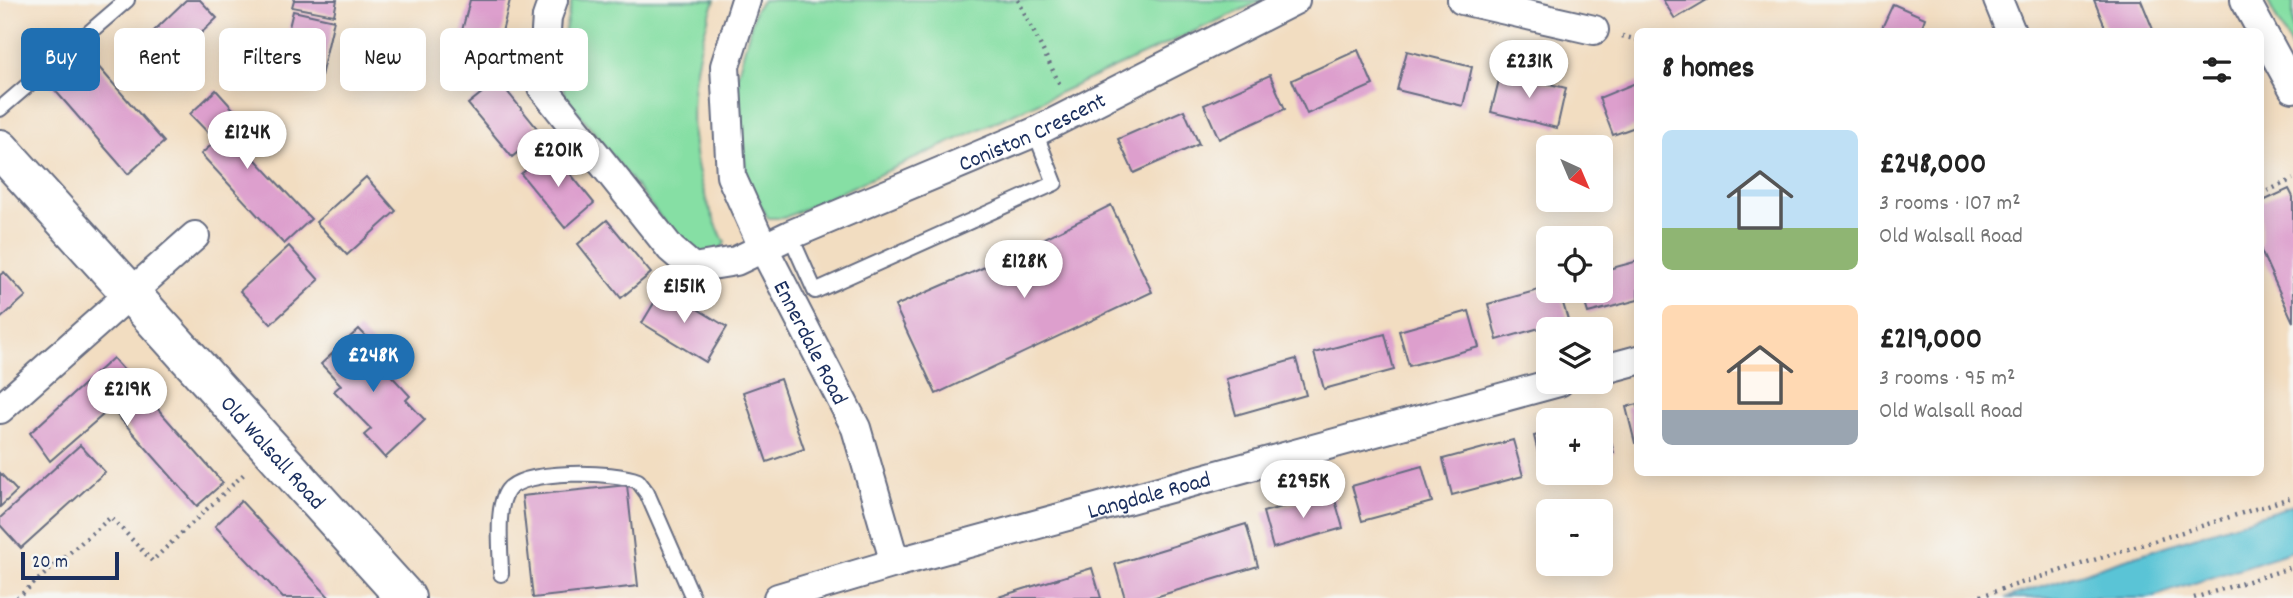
<!DOCTYPE html>
<html lang="en">
<head>
<meta charset="utf-8">
<style>
	:root { --surface:#fff; --page:#f6f6f6; --text:#222; --muted:#767676; --accent:#1f6fb2 }
	body { margin:0; font-family:Dekko,sans-serif; background:var(--page); color:var(--text); height:100vh; display:flex; flex-direction:column; font-size:26px; white-space:nowrap }
	* { box-sizing:border-box; margin:0 }
	p { font-size:23px; color:var(--muted) }
	.icon { flex:none; width:38px; height:38px; fill:none; stroke:currentColor; stroke-width:2; stroke-linecap:round; stroke-linejoin:round }
	.map { position:relative; flex:1; overflow:hidden }
	.panel { position:absolute; left:1634px; top:28px; width:630px; height:448px; display:flex; flex-direction:column; background:var(--surface); border-radius:10px; box-shadow:0 4px 18px #0003 }
	.panel>* { flex:none }
	.banner { position:absolute; left:21px; top:28px; width:665px; height:63px; display:flex; gap:14px }
	.needle { width:46px; rotate:136deg }
	.fabs { position:absolute; left:1536px; top:135px; display:grid; gap:14px }
	.fabs a { display:grid; place-items:center; width:77px; height:77px; border-radius:10px; background:var(--surface); box-shadow:0 4px 18px #0003; font-size:35px }
	.scale { position:absolute; left:21px; bottom:18px; width:98px; box-sizing:border-box; padding-left:7px; border:4px solid #1b2f5e; border-top:0; font-size:19px; line-height:24px; white-space:nowrap; color:#1b2f5e; -webkit-text-stroke:5px #f6f6f2; paint-order:stroke }
	.price { position:absolute; translate:-50% -60px; padding:0 16px; border-radius:24px; background:#fff; color:#222; font-size:23px; line-height:46px; filter:drop-shadow(0 2px 4px #0008) }
	.price::after { content:''; position:absolute; left:50%; top:42px; width:21px; height:16px; margin-left:-10px; background:inherit; clip-path:polygon(0 0,100% 0,50% 100%) }
	.price.on { background:var(--accent); color:#fff }
	ul { padding:0; list-style:none }
	li { display:flex; align-items:center; gap:21px; height:175px; padding:0 28px }
	li span { display:grid; place-items:center; flex:none; width:196px; height:140px; border-radius:10px; color:#555 }
	li>.icon { margin-inline-start:auto }
	span .icon { width:84px; height:84px; fill:#fffc; stroke-width:1 }
	li b { font-size:30px }
	h2 { display:flex; justify-content:space-between; align-items:center; height:84px; padding:0 28px; font-size:30px }
	.pill { padding:0 24px; border-radius:10px; background:var(--surface); box-shadow:0 4px 18px #0003; font-size:24px; line-height:63px }
	.pill.on { background:var(--accent); color:#fff }
	.map>svg:first-child { display:block }
	.green { fill:#86dfa4; stroke:#508781; stroke-width:2 }
	.water { fill:#5ac4d6; stroke:#3a7a9a; stroke-width:2 }
	.building { fill:#dd9fcd }
	.lines { fill:none; stroke-linecap:round; stroke-linejoin:round }
	.service-casing { stroke:#666c81; stroke-width:18 }
	.minor-casing { stroke:#666c81; stroke-width:32 }
	.secondary-casing { stroke:#666c81; stroke-width:42 }
	.path { stroke:#666c81; stroke-width:4.5; stroke-dasharray:2 5; stroke-linecap:butt }
	.service { stroke:#fff; stroke-width:14 }
	.minor { stroke:#fff; stroke-width:28 }
	.secondary { stroke:#fff; stroke-width:38 }
	.labels { text-anchor:middle; stroke-width:7; stroke-linejoin:round; paint-order:stroke }
	.street-label { font-size:23px; fill:#1b2f5e; stroke:#f6f6f2 }
</style>
</head>
<body>
<div class="map">
<svg width="2293" height="598" viewBox="0 0 2293 598">
	<rect width="100%" height="100%" fill="#f6f6f2"/>
	<filter id="ink" filterUnits="userSpaceOnUse"><feTurbulence type="fractalNoise" baseFrequency=".0143" numOctaves="2"/><feDisplacementMap in="SourceGraphic" scale="14" xChannelSelector="R" yChannelSelector="G"/><feConvolveMatrix kernelMatrix="1 2 1 2 8 2 1 2 1" color-interpolation-filters="sRGB"/></filter>
	<filter id="wash" filterUnits="userSpaceOnUse"><feTurbulence type="fractalNoise" baseFrequency=".00686" numOctaves="4" result="noise"/><feDisplacementMap in="SourceGraphic" scale="28" xChannelSelector="R" yChannelSelector="G"/><feGaussianBlur stdDeviation="1.57" result="paint"/><feColorMatrix in="noise" values="0 0 0 0 0 0 0 0 0 0 0 0 0 0 0 0 0 1.4 0 .05"/><feComposite in="paint" operator="in"/></filter>
	<g filter="url(#wash)">
		<rect width="100%" height="100%" fill="#f2ddc1"/>
		<!-- green -->
		<g class="green">
			<path d="M572 0H715C683 84 683 162 725 243L717 253 701 256 685 249 565 95 558 60Z"/>
			<path d="M763 0H1263L784 218H768L746 182 737 77 755 10Z"/>
			<path d="M2267 0H2293V51Z"/>
		</g>
		<!-- water -->
		<path class="water" d="M2293 505V551L2149 598H2005Z"/>
		<g id="blocks">
			<!-- building -->
			<g class="building">
				<path d="M186 0H200L217 18 171 62 174 66 159 79 133 51Z"/>
				<path d="M294 0H337L334 15 292 7Z"/>
				<path d="M470 0H510L496 56 458 46Z"/>
				<path d="M1663 0H1707L1675 19Z"/>
				<path d="M2094 0H2141L2154 32H2107Z"/>
				<path d="M1893 4 1925 18 1920 32H1880Z"/>
				<path d="M293 11 334 20 321 76 279 68Z"/>
				<path d="M83 49 164 142 128 174 46 80Z"/>
				<path d="M1358 50 1373 85 1307 114 1292 80Z"/>
				<path d="M1407 51 1472 67 1463 106 1397 90Z"/>
				<path d="M1501 72 1566 88 1557 128 1491 112Z"/>
				<path d="M1270 75 1285 109 1219 139 1204 105Z"/>
				<path d="M498 80 541 133 512 157 468 104Z"/>
				<path d="M1638 82V126L1613 135 1599 98Z"/>
				<path d="M216 90 242 119 229 131 311 219 284 244 201 154 216 141 190 114Z"/>
				<path d="M1184 110 1199 144 1134 173 1118 139Z"/>
				<path d="M551 150 594 203 565 228 521 174Z"/>
				<path d="M366 177 396 211 347 255 316 222Z"/>
				<path d="M2289 189 2293 197V322L2261 251V202Z"/>
				<path d="M1111 205 1152 292 936 394 895 306 1001 260Z"/>
				<path d="M607 220 651 273 621 298 578 244Z"/>
				<path d="M289 246 319 280 271 324 240 291Z"/>
				<path d="M1638 261V300L1588 313 1581 290H1601V271Z"/>
				<path d="M4 272 26 296 0 319V275Z"/>
				<path d="M1549 287V290H1559L1568 320 1497 340 1488 304Z"/>
				<path d="M663 288 727 327 706 362 642 323Z"/>
				<path d="M1469 311 1479 347 1409 366 1399 331Z"/>
				<path d="M359 329 379 350 373 356 410 396 406 400 425 420 385 458 364 435 371 429 334 391 341 385 321 364Z"/>
				<path d="M1385 334 1394 370 1324 389 1314 353Z"/>
				<path d="M113 358 223 483 197 506 111 408 50 461 30 433Z"/>
				<path d="M1296 359 1306 395 1236 415 1226 379Z"/>
				<path d="M780 379 804 449 767 462 743 392Z"/>
				<path d="M1638 404V443H1635L1626 407Z"/>
				<path d="M1604 417 1614 453 1601 456V420L1595 419Z"/>
				<path d="M1549 432V471L1543 472 1534 436Z"/>
				<path d="M1513 440 1523 476 1452 495 1443 459Z"/>
				<path d="M80 445 105 472 21 548 0 525V518Z"/>
				<path d="M1422 466 1432 502 1362 521 1352 486Z"/>
				<path d="M0 473 17 491 0 507Z"/>
				<path d="M627 485 638 586 533 598 522 496Z"/>
				<path d="M1333 493 1343 528 1273 548 1263 512Z"/>
				<path d="M241 501 330 598H283L215 526Z"/>
				<path d="M1246 524 1258 566 1152 598H1125L1115 564Z"/>
				<path d="M1092 568 1101 598H998V597Z"/>
			</g>
		</g>
	</g>
	<g filter="url(#ink)">
		<use href="#blocks" fill-opacity="0" stroke="#666c81" stroke-width="2"/>
		<g class="lines">
			<!-- service casing -->
			<g class="service-casing">
				<g id="service">
					<path d="M0 109 127 0"/>
					<path d="M790 235 815 291 1055 183 1035 132"/>
					<path d="M501 574C501 553 495 506 508 490 524 469 615 471 638 481L647 493 693 598"/>
				</g>
			</g>
			<!-- minor casing -->
			<g class="minor-casing">
				<g id="minor">
					<path id="s1" d="M553 0 547 17 542 87 671 249 693 268 736 261 790 235 1035 132 1295 0"/>
					<path id="s2" d="M746 0 725 66 731 176 763 247 856 428 895 563"/>
					<path d="M1462 0 1594 30"/>
					<path d="M1998 0 2011 32"/>
					<path d="M2245 0 2293 88"/>
					<path d="M1601 370 1638 360"/>
					<path d="M0 409 195 236"/>
					<path id="s3" d="M778 598 895 563 1559 382"/>
				</g>
			</g>
			<!-- secondary casing -->
			<g class="secondary-casing">
				<g id="secondary">
					<path id="s4" d="M0 149 406 598"/>
				</g>
			</g>
			<!-- path -->
			<g class="path">
				<path d="M1018 0 1060 85"/>
				<path d="M1622 36 1638 40"/>
				<path d="M2261 194 2293 179"/>
				<path d="M17 598 111 517 152 561 246 472"/>
				<path d="M1974 598 2293 497"/>
				<path d="M2194 598 2293 567"/>
			</g>
			<!-- service -->
			<use href="#service" class="service"/>
			<!-- minor -->
			<use href="#minor" class="minor"/>
			<!-- secondary -->
			<use href="#secondary" class="secondary"/>
		</g>
	</g>
	<g class="labels">
		<!-- street labels -->
		<g class="street-label">
			<text dy="8" stroke="none"><textPath href="#s1" startOffset="691">Coniston Crescent</textPath></text>
			<text dy="8" stroke="none"><textPath href="#s2" startOffset="364">Ennerdale Road</textPath></text>
			<text dy="8" stroke="none"><textPath href="#s4" startOffset="408">Old Walsall Road</textPath></text>
			<text dy="8" stroke="none"><textPath href="#s3" startOffset="385">Langdale Road</textPath></text>
		</g>
	</g>
</svg>
<div class="fabs">
<a><svg class="needle" viewBox="-14 -14 28 28"><path d="M0-13l5 13h-10z" fill="#e53935"/><path d="M0 13l5-13h-10z" fill="#767676"/></svg></a>
<a><svg class="icon" aria-label="locate" viewBox="0 0 24 24"><circle cx="12" cy="12" r="6"/><path d="M12 2v4M12 18v4M2 12h4M18 12h4"/></svg></a>
<a><svg class="icon" aria-label="layers" viewBox="0 0 24 24"><path d="M12 4l9 5-9 5-9-5zM3 14l9 5 9-5"/></svg></a>
<a>+</a>
<a>−</a>
</div>
<div class="scale">20 m</div>
<b class="price" style="left:1529px;top:100px">£231K</b>
<b class="price" style="left:247px;top:171px">£124K</b>
<b class="price" style="left:558px;top:189px">£201K</b>
<b class="price" style="left:1024px;top:300px">£128K</b>
<b class="price" style="left:684px;top:325px">£151K</b>
<b class="price on" style="left:373px;top:394px">£248K</b>
<b class="price" style="left:127px;top:428px">£219K</b>
<b class="price" style="left:1303px;top:520px">£295K</b>
<div class="banner">
<a class="pill on">Buy</a>
<a class="pill">Rent</a>
<a class="pill">Filters</a>
<a class="pill">New</a>
<a class="pill">Apartment</a>
</div>
<section class="panel">
<h2>8 homes<svg class="icon" aria-label="filters" viewBox="0 0 24 24"><path d="M4 7h16M4 17h16"/><circle cx="9" cy="7" r="2"/><circle cx="15" cy="17" r="2"/></svg></h2>
<ul>
<li><span style="background:linear-gradient(#bfe0f5 70%,#8fb573 0)"><svg class="icon" aria-label="home" viewBox="0 0 24 24"><path d="M3 11l9-7 9 7M6 9v11h12V9"/></svg></span><div><b>£248,000</b><p>3 rooms · 107 m²</p><p>Old Walsall Road</p></div></li>
<li><span style="background:linear-gradient(#ffd9b3 75%,#9aa5b1 0)"><svg class="icon" aria-label="home" viewBox="0 0 24 24"><path d="M3 11l9-7 9 7M6 9v11h12V9"/></svg></span><div><b>£219,000</b><p>3 rooms · 95 m²</p><p>Old Walsall Road</p></div></li>
</ul>
</section>
</div>
</body>
</html>
